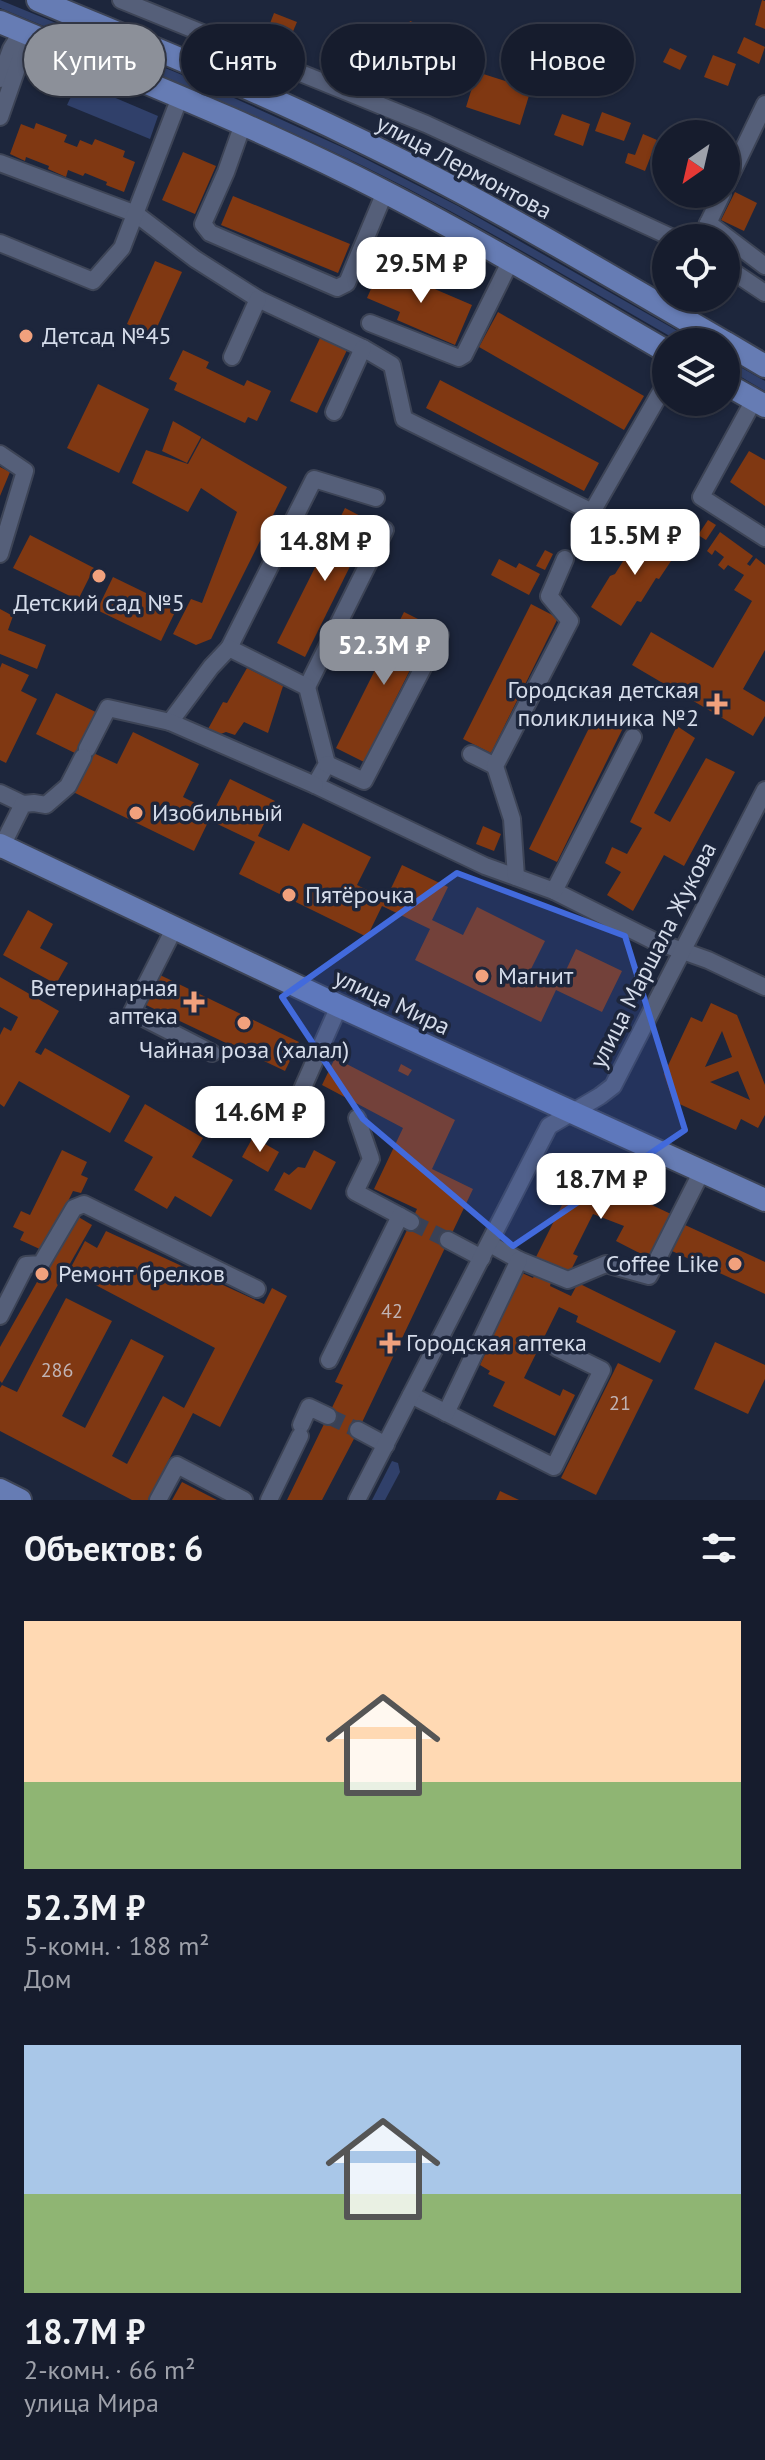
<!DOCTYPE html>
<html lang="ru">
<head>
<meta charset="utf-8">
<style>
	:root { --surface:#161c2d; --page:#1f2535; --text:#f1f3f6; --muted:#9ea1aa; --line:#353a49; --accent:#8c9099 }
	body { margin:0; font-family:"PT Sans",sans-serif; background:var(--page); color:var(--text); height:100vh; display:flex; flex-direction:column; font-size:30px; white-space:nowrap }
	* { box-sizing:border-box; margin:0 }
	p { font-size:26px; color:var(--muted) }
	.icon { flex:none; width:44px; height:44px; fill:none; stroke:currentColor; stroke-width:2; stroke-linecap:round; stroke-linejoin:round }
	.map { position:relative; height:1500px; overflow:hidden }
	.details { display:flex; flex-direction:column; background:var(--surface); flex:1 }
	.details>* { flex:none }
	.hud { position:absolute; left:24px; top:24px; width:718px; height:72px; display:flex; gap:16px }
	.needle { width:52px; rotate:214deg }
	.controls { position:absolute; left:652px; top:120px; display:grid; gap:16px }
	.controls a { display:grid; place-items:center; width:88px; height:88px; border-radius:50%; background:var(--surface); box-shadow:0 2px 6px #0004,0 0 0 2px var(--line); font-size:40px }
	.price { position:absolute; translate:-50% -68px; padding:0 18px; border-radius:16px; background:#fff; color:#222; font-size:26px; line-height:52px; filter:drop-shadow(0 2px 4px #0008) }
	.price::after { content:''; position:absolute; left:50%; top:48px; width:24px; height:18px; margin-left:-12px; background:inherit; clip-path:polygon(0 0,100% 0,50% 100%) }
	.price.active { background:var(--accent); color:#fff }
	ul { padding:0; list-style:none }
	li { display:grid; align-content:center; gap:16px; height:424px; padding:0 24px }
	li span { display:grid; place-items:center; height:248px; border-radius:0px; color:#555 }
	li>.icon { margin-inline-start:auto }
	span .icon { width:144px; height:144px; fill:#fffc; stroke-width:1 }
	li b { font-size:34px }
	h2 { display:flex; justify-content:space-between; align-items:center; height:96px; padding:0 24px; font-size:34px }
	.tag { padding:0 28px; border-radius:36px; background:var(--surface); box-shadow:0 2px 6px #0004,0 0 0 2px var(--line); font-size:28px; line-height:72px }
	.tag.active { background:var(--accent); color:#fff }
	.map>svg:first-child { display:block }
	.green { fill:#30406a }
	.building { fill:#803812; fill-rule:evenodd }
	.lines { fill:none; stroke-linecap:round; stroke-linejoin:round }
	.minor-tunnel { stroke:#394156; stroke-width:16; stroke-dasharray:16 8; stroke-linecap:butt }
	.minor-casing { stroke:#3d4456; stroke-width:20 }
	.major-casing { stroke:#3d4456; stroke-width:26 }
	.minor { stroke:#555f79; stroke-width:16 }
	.major { stroke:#667cb4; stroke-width:22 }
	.marked { fill:#426adc; fill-opacity:0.2; stroke:#426adc; stroke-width:6; stroke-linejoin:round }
	.poi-dot { fill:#f1a17d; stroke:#1d263c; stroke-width:3 }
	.labels { text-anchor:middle; stroke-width:7; stroke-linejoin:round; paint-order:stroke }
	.number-label { font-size:20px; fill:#c0b3b4 }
	.street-label { font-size:24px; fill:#d5dcea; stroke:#1d263c }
	.poi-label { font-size:24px; fill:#d5dcea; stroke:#1d263c; text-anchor:start }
</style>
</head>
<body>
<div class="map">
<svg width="765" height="1500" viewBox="0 0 765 1500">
	<rect width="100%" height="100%" fill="#1d263c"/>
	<!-- green -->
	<g class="green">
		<path d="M0 0 192 79 346 149 458 206 697 342H680C568 278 457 210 340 155 228 102 114 55 0 8Z"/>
		<path d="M78 82 158 116 150 139 67 105Z"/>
		<path d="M726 359 765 381V391L726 368Z"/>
		<path d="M392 1461 398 1463 400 1472 385 1500H372Z"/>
	</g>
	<!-- building -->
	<g class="building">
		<path d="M762 0 765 1V29L755 25Z"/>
		<path d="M274 13 297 22 286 48 264 39Z"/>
		<path d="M410 21 434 30 415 84 354 62 363 38 399 49Z"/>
		<path d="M541 25 554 29 540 81 527 78 531 65 514 60 519 43 536 47Z"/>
		<path d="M744 37 765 47 759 64 737 53Z"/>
		<path d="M670 48 687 56 680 70 663 62Z"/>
		<path d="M713 55 736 64 728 86 704 77Z"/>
		<path d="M477 72 531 89 520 125 466 107Z"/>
		<path d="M602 112 631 123 624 141 595 131Z"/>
		<path d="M562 114 590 124 583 146 554 135Z"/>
		<path d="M36 123 67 135 64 142 77 147 80 140 92 145 95 139 125 151 123 157 135 162 124 192 106 185 107 182 85 173 83 176 68 170 66 177 48 169 49 166 26 157 25 161 10 154 21 124 34 129Z"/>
		<path d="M643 134 657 140 645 171 625 163 628 153 635 155Z"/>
		<path d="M183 152 216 166 195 214 162 200Z"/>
		<path d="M661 157 666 159V182L652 176Z"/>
		<path d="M735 192 757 203 744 231 721 220Z"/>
		<path d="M233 196 350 244 338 273 221 225Z"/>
		<path d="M155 261 182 272 153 336 127 324Z"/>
		<path d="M381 266 472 305 455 345 397 320 400 312 367 298Z"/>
		<path d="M498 312 644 396 624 430 479 347Z"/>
		<path d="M320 338 347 350 317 413 290 401Z"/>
		<path d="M183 350 209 362 206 368 244 386 247 380 271 391 257 421 248 417 245 423 174 390 177 383 169 379Z"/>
		<path d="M440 380 599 463 584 491 426 408Z"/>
		<path d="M98 384 149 409 119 473 67 448Z"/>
		<path d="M173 421 201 437 187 463 162 451Z"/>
		<path d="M202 438 287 487 211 639 196 645 173 634 191 599 202 603 237 512 201 488 188 512 132 483 146 450 188 464Z"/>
		<path d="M749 451 765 460V506L730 482Z"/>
		<path d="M0 467 10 472 0 496Z"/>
		<path d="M345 508 372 522 305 657 277 643Z"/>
		<path d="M708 520 716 525 706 540 698 535Z"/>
		<path d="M648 529 679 549 659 579 656 578 641 602 637 601 621 626 591 607 610 576 615 574 630 550 636 547Z"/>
		<path d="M720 532 753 556 747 564 750 566 756 558 765 565V650L743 689 765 702V716L753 736 632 665 651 632 713 668 752 601 734 590 744 575 728 565 724 570 718 565 724 557 715 550 712 555 707 551Z"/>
		<path d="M30 535 94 568 78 600 13 568Z"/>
		<path d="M545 550 553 554 545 570 536 566Z"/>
		<path d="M499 559 516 568 519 563 540 574 529 595 491 575Z"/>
		<path d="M113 577 177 608 161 641 97 610Z"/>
		<path d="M531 604 558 618 491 753 463 739Z"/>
		<path d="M0 609 13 616 8 630 46 645 37 669 0 654Z"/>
		<path d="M404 612 432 626 364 762 336 748Z"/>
		<path d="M2 663 29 675 21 691 37 699 6 763 0 760V668Z"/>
		<path d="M247 668 283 686 268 733 244 722 235 735 226 732 218 735 208 729 223 702 227 703Z"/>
		<path d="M56 693 102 715 85 749 117 764 133 732 199 764 183 797 213 812 230 779 275 801 258 836 289 851 303 823 371 857 357 885 379 896 386 899 402 865 448 887 432 920 463 935 477 907 545 941 531 969 555 981 560 983 576 949 622 971 602 1012 556 990 541 1022 415 960 430 929 382 906 367 937 239 874 255 842 209 820 194 851 69 790 85 758 36 734Z"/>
		<path d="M596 714 623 728 557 862 529 849Z"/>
		<path d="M677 726 695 738 654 813 670 822 706 758 735 772 684 866 664 855 633 911 607 895 621 872 605 863 612 847 627 854 642 828 630 822Z"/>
		<path d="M483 826 501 834 494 851 476 844Z"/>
		<path d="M28 910 53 924 40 948 68 963 56 984 3 955Z"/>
		<path d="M160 975 299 1042 285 1071 146 1005Z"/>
		<path d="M0 977 59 1011 35 1052 41 1055 45 1048 130 1096 110 1133 19 1081 4 1107 0 1104V1035L4 1027 11 1031 18 1017 0 1007Z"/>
		<path d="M711 1003 737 1015 765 1085V1115L758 1128 741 1119 736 1130 673 1101 664 1074 691 1017 702 1022ZM722 1031 732 1057 705 1067ZM738 1071 750 1100 710 1082Z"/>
		<path d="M335 1058 455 1120 432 1169 473 1189 356 1435 322 1500H287L343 1385 335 1382 417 1209 374 1189 403 1128 322 1085Z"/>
		<path d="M401 1064 412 1070 408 1076 398 1071Z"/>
		<path d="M145 1104 203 1138 192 1157 233 1180 211 1217 175 1196 167 1209 134 1190 153 1157 124 1141Z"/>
		<path d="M253 1137 279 1152 268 1172 242 1157Z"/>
		<path d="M62 1150 87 1162 81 1175 88 1178 81 1193 73 1191 44 1251 20 1240 24 1232 13 1227 21 1211 30 1215Z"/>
		<path d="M314 1150 336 1162 311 1210 274 1190 284 1172 289 1175 298 1167 305 1168Z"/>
		<path d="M579 1171 671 1214 649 1258 616 1241 624 1226 593 1214 573 1254 578 1256 569 1274 536 1257Z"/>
		<path d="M75 1215 92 1225 2 1383 0 1381V1347Z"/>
		<path d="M685 1225 765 1262V1294L672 1251Z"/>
		<path d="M106 1231 264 1304 272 1288 287 1296 220 1427 193 1413 148 1500H132L0 1431V1388L2 1385 17 1392 66 1298 112 1321 62 1416 85 1428 131 1339 164 1356 112 1456 127 1464 163 1396 184 1408 215 1348 69 1271 85 1241 97 1248Z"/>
		<path d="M520 1272 533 1278 535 1274 551 1282 550 1286 571 1296 578 1283 676 1331 660 1363 576 1322 578 1316 559 1307 524 1378 560 1396 563 1389 575 1395 555 1436 493 1406 505 1382 488 1374 490 1371 480 1365 487 1350 483 1348Z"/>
		<path d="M715 1342 765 1365V1379L748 1414 694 1389Z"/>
		<path d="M618 1363 653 1380 596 1495 561 1478Z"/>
		<path d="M182 1482 217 1500H172Z"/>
		<path d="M500 1491 519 1500H496Z"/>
	</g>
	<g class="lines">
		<!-- minor-tunnel -->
		<g class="minor-tunnel">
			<path d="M411 1222 448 1240"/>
			<path d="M328 1416 358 1430"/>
		</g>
		<!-- minor casing -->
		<g class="minor-casing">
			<g id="minor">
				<path d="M121 0 426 124 673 238"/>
				<path d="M0 79 11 49 21 33"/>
				<path d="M0 117 22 54V31"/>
				<path d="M243 124 226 172 203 224 210 233 337 288 347 283 385 192"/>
				<path d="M0 163 136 214 195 259 258 299 363 348 392 365 404 419 592 512 666 383"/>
				<path d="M726 185 765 104"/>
				<path d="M708 223 765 266"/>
				<path d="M701 238 722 194"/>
				<path d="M0 243 93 281 122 248 180 97"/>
				<path d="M726 267 765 293"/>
				<path d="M370 323 459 358 464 355 510 262"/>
				<path d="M232 357 258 299"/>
				<path d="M754 400 701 497 765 538"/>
				<path d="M334 412 363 348"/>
				<path d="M0 454 25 471 0 554"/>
				<path d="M229 648 314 479 376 498"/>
				<path d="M307 687 385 530"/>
				<path d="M170 722 211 667 229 648 307 687 327 764 315 785 485 866 554 891 652 940 708 960 765 987"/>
				<path d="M87 749 108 708 170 722 315 785"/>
				<path d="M471 754 495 766"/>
				<path d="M327 764 364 781 440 635"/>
				<path d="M0 793 23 804"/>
				<path d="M0 850 23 804 34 803 46 805 68 786 83 757"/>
				<path d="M516 877 512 819 495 766 570 621 549 596 565 559"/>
				<path d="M554 891 633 737"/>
				<path d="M174 929 132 1012 212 1053"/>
				<path d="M300 1094 339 1006"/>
				<path d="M357 1118 371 1159 355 1192 400 1216"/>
				<path d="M448 1240 482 1258"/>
				<path d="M490 1244 519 1260 568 1280 606 1264 649 1276 702 1171"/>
				<path d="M0 1316 26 1265 41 1264 74 1208 84 1204 257 1289"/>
				<path d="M329 1360 400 1216 411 1222"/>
				<path d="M411 1395 554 1467 602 1370 557 1348"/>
				<path d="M446 1413 519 1260"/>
				<path d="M301 1425 309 1407 328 1416"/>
				<path d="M358 1430 386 1445"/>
				<path d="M158 1500 177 1465 244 1500"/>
				<path d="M269 1500 300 1436"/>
				<path d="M357 1500 549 1126 600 1096 613 1086 765 790"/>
			</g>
		</g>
		<!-- major casing -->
		<g class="major-casing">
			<g id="major">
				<path d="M38 0C143 44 249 86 351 136 479 197 601 271 724 342"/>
				<path d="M0 22C129 76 260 127 385 192 480 241 573 297 666 351"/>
				<path d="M726 343 765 366"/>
				<path d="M726 384 765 406"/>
				<path d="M0 845 339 1006 765 1200"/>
				<path d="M0 1490 20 1500"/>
			</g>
		</g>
		<!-- minor -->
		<use href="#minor" class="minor"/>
		<!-- major -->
		<use href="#major" class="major"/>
	</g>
	<!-- marked area -->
	<path class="marked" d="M457 873 625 936 685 1130 513 1246 363 1119 282 997Z"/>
	<!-- markers -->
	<g class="poi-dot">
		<circle cx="26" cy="336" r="8"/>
		<circle cx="99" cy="576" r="8"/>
		<path d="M713 692h8v8h8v8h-8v8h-8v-8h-8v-8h8z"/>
		<circle cx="136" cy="813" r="8"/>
		<circle cx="289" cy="895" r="8"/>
		<circle cx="482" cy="976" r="8"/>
		<path d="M190 990h8v8h8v8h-8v8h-8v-8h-8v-8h8z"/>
		<circle cx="244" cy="1023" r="8"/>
		<circle cx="735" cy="1264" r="8"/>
		<circle cx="42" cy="1274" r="8"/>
		<path d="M386 1331h8v8h8v8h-8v8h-8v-8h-8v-8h8z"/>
	</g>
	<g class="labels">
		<!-- number labels -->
		<g class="number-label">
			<text x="392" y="1318">42</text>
			<text x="57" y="1377">286</text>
			<text x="620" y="1410">21</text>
		</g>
		<!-- street labels -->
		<g class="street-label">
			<text transform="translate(464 167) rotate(28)" y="8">улица Лермонтова</text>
			<text transform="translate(653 955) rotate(-63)" y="8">улица Маршала Жукова</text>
			<text transform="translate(392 1002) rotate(25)" y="8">улица Мира</text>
		</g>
		<!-- poi labels -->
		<g class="poi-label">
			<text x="42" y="344">Детсад №45</text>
			<text x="99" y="611" text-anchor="middle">Детский сад №5</text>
			<text x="699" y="698" text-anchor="end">Городская детская<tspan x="699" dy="28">поликлиника №2</tspan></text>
			<text x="152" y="821">Изобильный</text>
			<text x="305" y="903">Пятёрочка</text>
			<text x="498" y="984">Магнит</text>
			<text x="178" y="996" text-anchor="end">Ветеринарная<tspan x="178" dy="28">аптека</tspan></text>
			<text x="244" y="1058" text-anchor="middle">Чайная роза (халал)</text>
			<text x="719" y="1272" text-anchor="end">Coffee Like</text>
			<text x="58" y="1282">Ремонт брелков</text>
			<text x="406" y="1351">Городская аптека</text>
		</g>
	</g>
</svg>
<div class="controls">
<a><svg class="needle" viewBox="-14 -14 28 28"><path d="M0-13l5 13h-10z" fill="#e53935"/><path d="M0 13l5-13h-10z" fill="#9ea1aa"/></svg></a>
<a><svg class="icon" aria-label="locate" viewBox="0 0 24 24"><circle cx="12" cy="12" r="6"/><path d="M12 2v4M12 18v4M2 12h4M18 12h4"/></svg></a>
<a><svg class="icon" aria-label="layers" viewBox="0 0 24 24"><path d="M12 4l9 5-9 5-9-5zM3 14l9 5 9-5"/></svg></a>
</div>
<b class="price" style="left:421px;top:305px">29.5M ₽</b>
<b class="price" style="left:635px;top:577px">15.5M ₽</b>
<b class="price" style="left:325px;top:583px">14.8M ₽</b>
<b class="price active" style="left:384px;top:687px">52.3M ₽</b>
<b class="price" style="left:260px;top:1154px">14.6M ₽</b>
<b class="price" style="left:601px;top:1221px">18.7M ₽</b>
<div class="hud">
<a class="tag active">Купить</a>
<a class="tag">Снять</a>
<a class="tag">Фильтры</a>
<a class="tag">Новое</a>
</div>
</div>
<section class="details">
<h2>Объектов: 6<svg class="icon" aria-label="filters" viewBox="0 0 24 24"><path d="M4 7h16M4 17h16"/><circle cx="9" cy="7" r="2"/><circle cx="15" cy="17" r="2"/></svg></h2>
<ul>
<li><span style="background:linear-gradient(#ffd9b3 65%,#8fb573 0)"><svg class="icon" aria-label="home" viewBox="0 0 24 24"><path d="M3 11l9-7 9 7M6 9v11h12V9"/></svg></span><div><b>52.3M ₽</b><p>5-комн. · 188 m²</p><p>Дом</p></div></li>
<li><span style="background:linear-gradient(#a9c7e8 60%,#8fb573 0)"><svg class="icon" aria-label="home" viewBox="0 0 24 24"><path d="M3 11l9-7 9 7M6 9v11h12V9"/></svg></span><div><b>18.7M ₽</b><p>2-комн. · 66 m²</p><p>улица Мира</p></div></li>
</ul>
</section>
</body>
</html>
